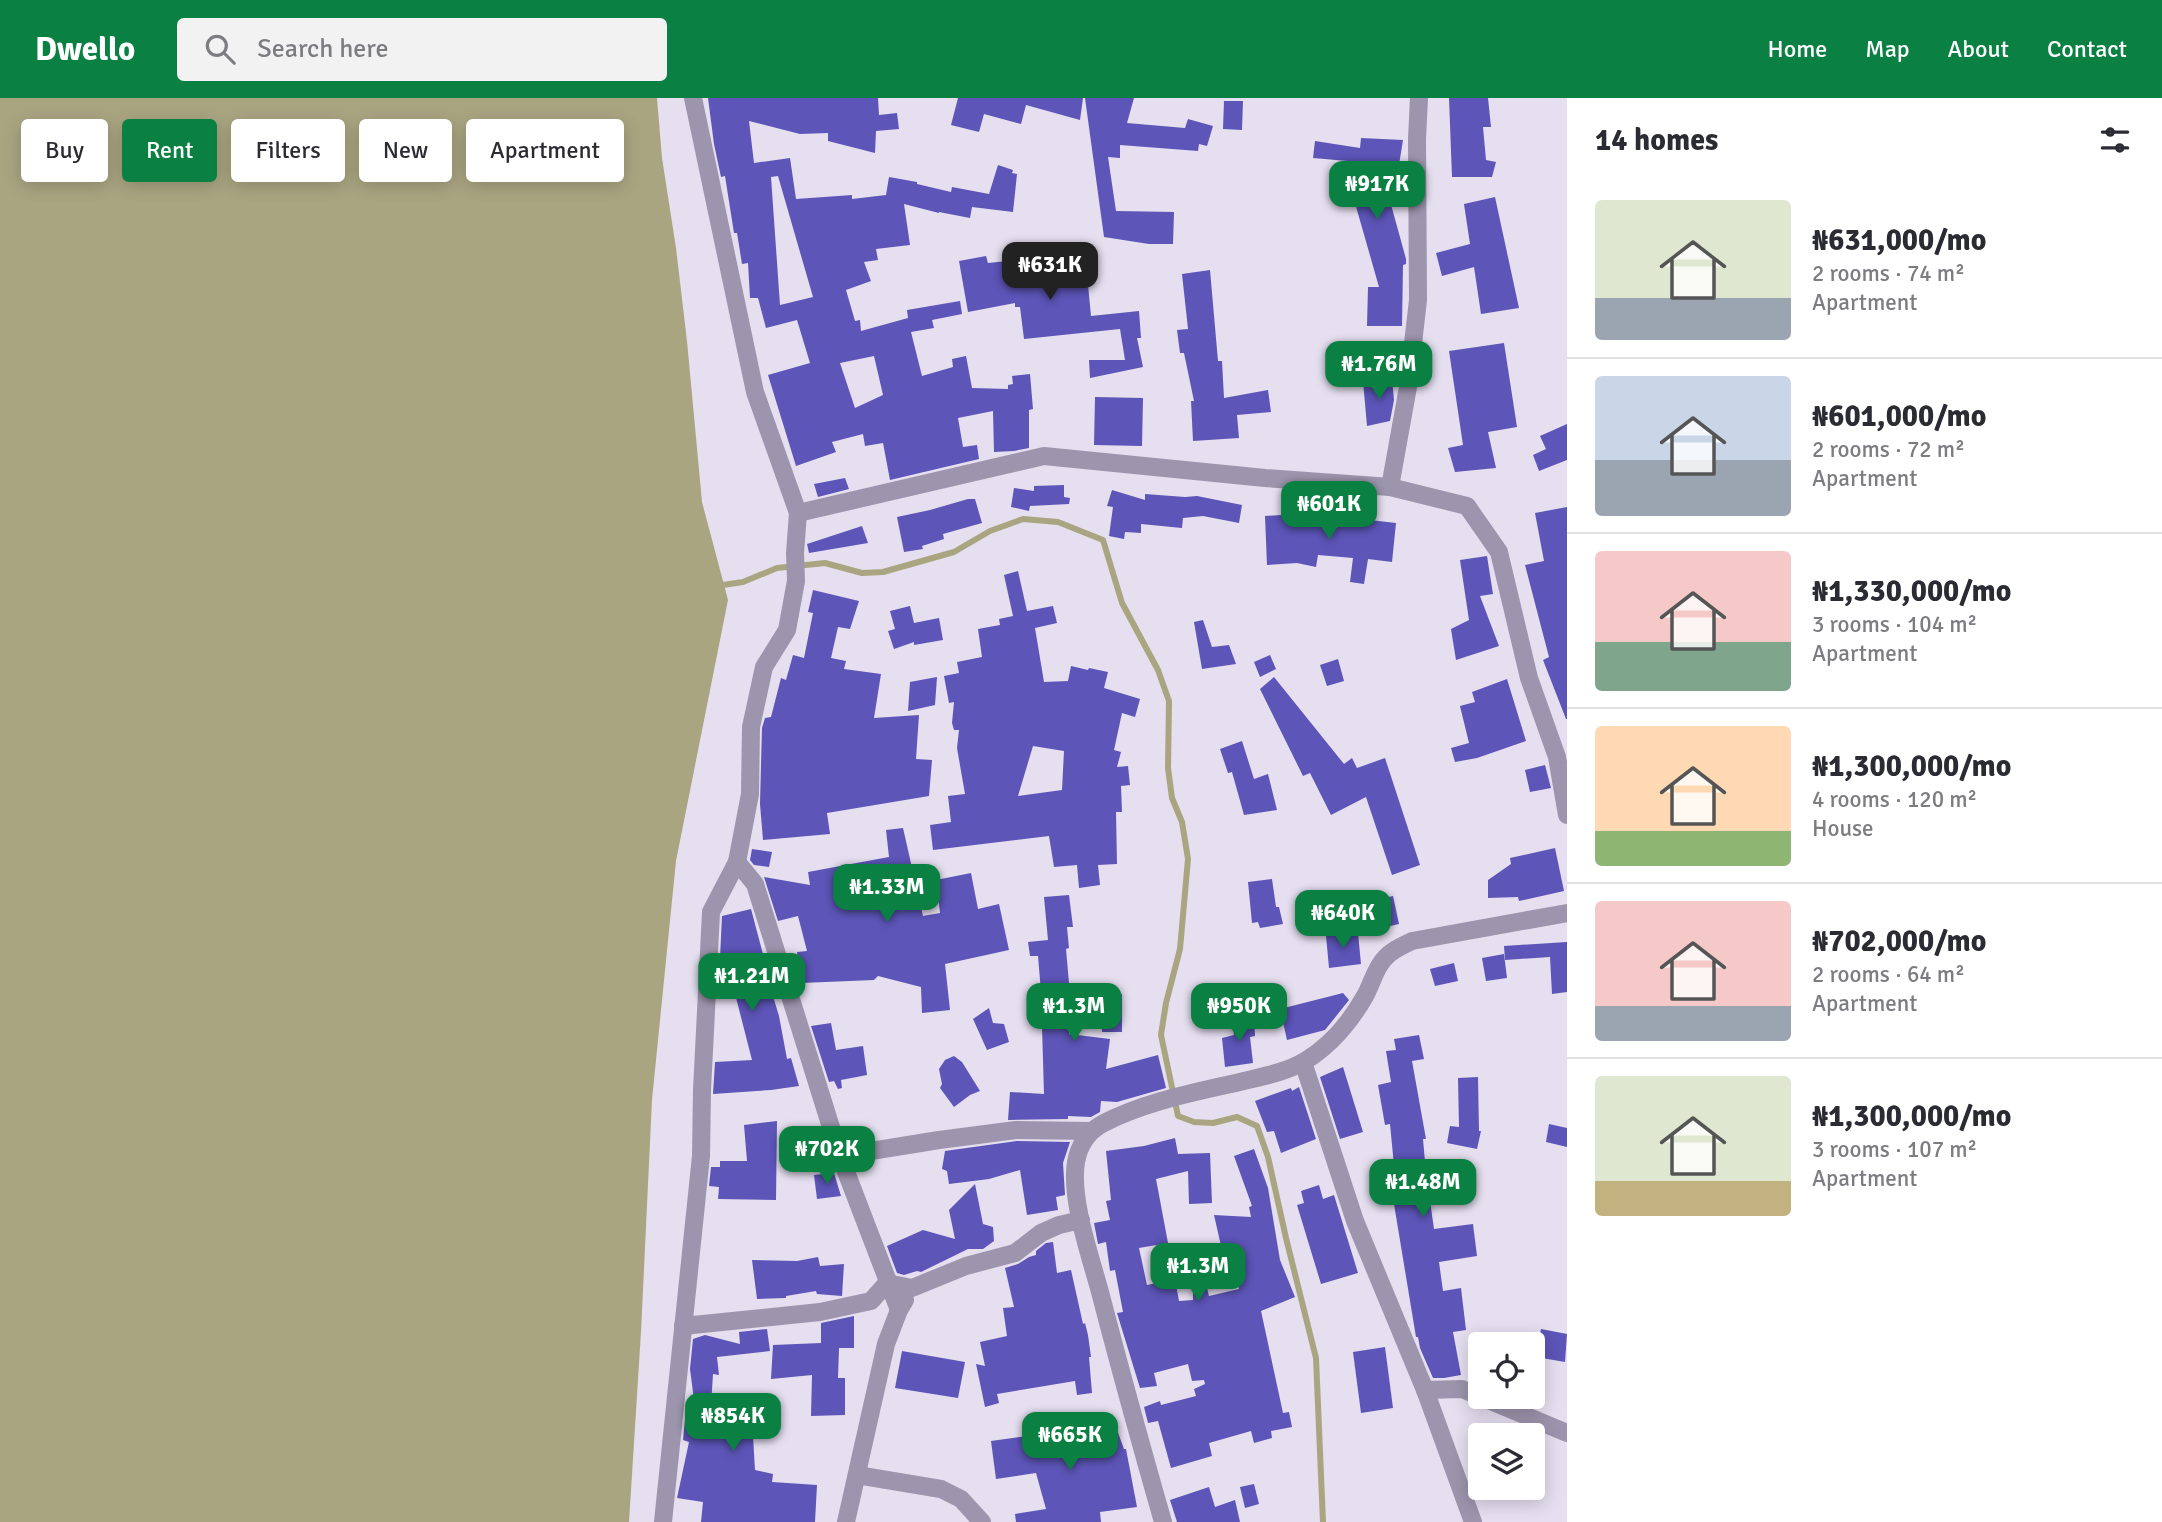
<!DOCTYPE html>
<html lang="en">
<head>
<meta charset="utf-8">
<style>
	:root { --surface:#fff; --page:#f2f2f3; --text:#2b2b33; --muted:#7c7c81; --line:#e1e1e2; --accent:#0b8043 }
	body { margin:0; font-family:Signika,sans-serif; background:var(--page); color:var(--text); height:100vh; display:flex; flex-direction:column; font-size:26px; white-space:nowrap }
	* { box-sizing:border-box; margin:0 }
	p { font-size:23px; color:var(--muted) }
	.icon { flex:none; width:38px; height:38px; fill:none; stroke:currentColor; stroke-width:2; stroke-linecap:round; stroke-linejoin:round }
	.map { position:relative; flex:1; overflow:hidden }
	.sheet { display:flex; flex-direction:column; background:var(--surface); width:595px }
	.sheet>* { flex:none }
	.guide { position:absolute; left:21px; top:21px; width:665px; height:63px; display:flex; gap:14px }
	.fabs { position:absolute; left:1468px; top:1234px; display:grid; gap:14px }
	.fabs a { display:grid; place-items:center; width:77px; height:77px; border-radius:7px; background:var(--surface); box-shadow:0 4px 18px #0003; font-size:35px }
	.price { position:absolute; translate:-50% -60px; padding:0 16px; border-radius:14px; background:var(--accent); color:#fff; font-size:23px; line-height:46px; filter:drop-shadow(0 2px 4px #0008) }
	.price::after { content:''; position:absolute; left:50%; top:42px; width:21px; height:16px; margin-left:-10px; background:inherit; clip-path:polygon(0 0,100% 0,50% 100%) }
	.price.selected { background:#222; color:#fff }
	ul { padding:0; list-style:none }
	li { display:flex; align-items:center; gap:21px; height:175px; padding:0 28px }
	li+li { border-top:2px solid var(--line) }
	li span { display:grid; place-items:center; flex:none; width:196px; height:140px; border-radius:7px; color:#555 }
	li>.icon { margin-inline-start:auto }
	span .icon { width:84px; height:84px; fill:#fffc; stroke-width:1 }
	li b { font-size:30px }
	h2 { display:flex; justify-content:space-between; align-items:center; height:84px; padding:0 28px; font-size:30px }
	.tag { padding:0 24px; border-radius:7px; background:var(--surface); box-shadow:0 4px 18px #0003; font-size:24px; line-height:63px }
	.tag.selected { background:var(--accent); color:#fff }
	header { display:flex; align-items:center; gap:42px; box-sizing:border-box; height:98px; padding:0 35px; background:var(--accent); color:#fff }
	header strong { font-size:33px }
	nav { display:flex; gap:38px; margin-inline-start:auto; font-size:24px }
	.search { width:490px; height:63px; background:var(--page); display:flex; align-items:center; gap:18px; box-sizing:border-box; padding:0 24px; border-radius:7px; color:var(--muted); font-size:26px }
	main { display:flex; flex:1; min-height:0 }
	.map>svg:first-child { display:block }
	.water { fill:#aaa581 }
	.lines { fill:none; stroke-linecap:round; stroke-linejoin:round }
	.stream { stroke:#aaa581; stroke-width:6 }
	.building { fill:#5d55b8; fill-rule:evenodd }
	.minor { stroke:#9c95ad; stroke-width:18 }
</style>
</head>
<body>
<header>
<strong>Dwello</strong>
<div class="search"><svg class="icon" aria-label="search" viewBox="0 0 24 24"><circle cx="10" cy="10" r="6"/><path d="M15 15l6 6"/></svg>Search here</div>
<nav><a>Home</a><a>Map</a><a>About</a><a>Contact</a></nav>
</header>
<main>
<div class="map">
<svg width="1567" height="1424" viewBox="0 0 1567 1424">
	<rect width="100%" height="100%" fill="#e5dff0"/>
	<!-- water -->
	<path class="water" d="M0 0H657L662 60 676 150 687 243 702 404 728 502 676 763 652 1002 641 1234 629 1424H0Z"/>
	<g class="lines">
		<!-- stream -->
		<path class="stream" d="M716 488 743 484 777 470 825 465 862 475 883 474 954 454 990 433 1023 421 1058 424 1103 442 1122 505 1158 572 1169 603 1168 670 1172 700 1182 724 1188 761 1180 851 1166 905 1161 937 1178 1018 1194 1024 1213 1025 1237 1019 1257 1028 1268 1059 1286 1140 1316 1260 1323 1424"/>
	</g>
	<!-- building -->
	<g class="building">
		<path d="M708 0H878L879 17 897 15 899 31 876 33 875 55 828 43V35L800 36 749 23 754 65 790 60 796 101 852 97V101L886 97 889 79 917 84V86L951 94 952 89 989 96 998 67 1013 72 1012 75 1017 76 1013 114 972 109 970 120 939 114V115L904 106 910 147 876 151 878 162 864 164 871 183 846 192 855 223 860 222 861 233 908 220 907 212 960 203 962 216 932 222 934 230 911 234 922 278 953 269 952 261 966 258 972 290 1008 291V287L1013 286 1012 278 1030 276 1033 311 1029 312V350L1014 353 994 354 993 313 958 320 963 349 977 347 979 361 890 382 883 345 865 348 863 336 832 344 836 354 796 368 768 277 810 265 797 222 766 230 758 200H750L748 165 742 166 737 135H734L725 78 721 79 714 46ZM778 78 813 199 780 207 771 79ZM874 258 883 297 855 310 840 265Z"/>
		<path d="M958 0H1083L1080 22 1026 7 1021 26 984 16 979 34 951 27Z"/>
		<path d="M1085 0H1134L1127 25 1185 30 1188 21 1213 28 1207 48 1199 46 1198 53 1120 47V60L1108 59 1116 113 1174 114 1173 146H1149L1104 139Z"/>
		<path d="M1449 0H1488L1491 29H1483L1486 62 1496 64 1492 79H1452Z"/>
		<path d="M1224 3H1243L1242 32 1223 31Z"/>
		<path d="M1361 40 1403 42 1395 92H1387L1406 161V166L1403 167 1402 228H1367L1368 189H1379L1355 105 1359 64 1313 60 1315 43 1360 50Z"/>
		<path d="M1495 99 1519 210 1481 216 1474 169 1442 178 1436 155 1470 146 1464 106Z"/>
		<path d="M1085 155 1091 218 1139 213 1141 240H1137L1143 269 1090 280 1089 262H1125L1120 231 1024 241 1020 209H1015V205L968 214 959 163 986 158 988 165Z"/>
		<path d="M1210 172 1218 263H1222L1224 300 1268 292 1271 314 1237 317 1239 340 1193 343 1191 303H1194L1184 255H1180L1177 232 1188 231 1182 176Z"/>
		<path d="M1504 245 1517 329 1488 334 1496 370 1455 374 1448 350 1463 347 1449 253Z"/>
		<path d="M1392 280 1394 302 1390 323 1367 328 1363 283Z"/>
		<path d="M1095 299 1143 300 1142 348 1094 347Z"/>
		<path d="M1567 326V362L1539 373 1533 357 1546 351 1540 338Z"/>
		<path d="M845 380 849 391 818 399 814 386Z"/>
		<path d="M1064 387V399L1070 400 1069 406 1030 408 1029 413 1011 409 1014 390 1034 393V388Z"/>
		<path d="M1112 392 1145 402V396L1185 399 1197 398 1242 407 1239 425 1203 418 1183 420 1182 430 1141 426V435L1125 434 1124 441 1109 438 1113 409 1107 408Z"/>
		<path d="M968 401H975L982 425 943 436 944 441 922 448 923 451 904 454 897 419 930 412Z"/>
		<path d="M1567 409V621H1566L1543 562 1549 559 1525 467 1544 463 1535 415Z"/>
		<path d="M1296 416V420L1324 423 1325 416H1352V420L1396 425 1392 464 1368 461 1364 486 1350 484 1353 460 1318 457 1316 469 1297 465 1267 467 1265 418Z"/>
		<path d="M862 428 868 445 809 455 807 446Z"/>
		<path d="M1487 458 1493 496 1480 498 1499 548 1456 562 1451 531 1469 522 1460 462Z"/>
		<path d="M1018 473 1027 513 1053 508 1057 525 1035 530 1044 584 1068 583 1071 568 1088 572 1089 570 1108 574 1104 590 1140 601 1135 619 1122 615 1114 652 1121 654 1117 669 1128 668 1130 687 1121 688 1122 714H1116L1117 766 1098 767 1100 787 1079 790 1077 767 1054 769 1049 738 933 752 930 727 951 724 948 698 965 696 957 650 959 632H954L952 625 954 604 949 605 944 578 959 575 957 564 982 559 978 531 1000 527 999 521 1013 518 1004 477ZM1033 648 1064 653 1062 692 1018 698Z"/>
		<path d="M813 492 859 503 850 531 838 529 831 560 846 563 844 571 881 576 874 620 919 617 916 661 932 662 929 698 827 715 830 736 763 742 760 706 762 630 765 620 771 619 781 580 786 582 793 557 804 560 813 515 808 514Z"/>
		<path d="M910 508 914 525 939 520 943 542 914 547V544L894 551 888 533 895 531 890 513Z"/>
		<path d="M1203 522 1212 549 1229 547 1236 566 1202 571 1194 524Z"/>
		<path d="M1270 557 1276 571 1260 579 1254 564Z"/>
		<path d="M1338 561 1344 583 1327 588 1320 567Z"/>
		<path d="M937 579 935 607 908 613 910 584Z"/>
		<path d="M1274 579 1344 666 1352 660 1357 670 1385 660 1420 767 1392 777 1366 699 1331 717 1310 675 1303 678 1260 591Z"/>
		<path d="M1507 581 1526 643 1477 660 1455 664 1451 650 1469 645 1460 608 1475 604 1472 594Z"/>
		<path d="M1242 643 1254 681 1268 676 1277 712 1244 717 1232 674 1228 675 1220 651Z"/>
		<path d="M1545 667 1551 690 1530 694 1525 672Z"/>
		<path d="M903 730 923 818 940 815 936 782 971 775 978 811 999 806 1009 852 945 866 950 912 922 915 921 889 878 878 874 882 801 885 797 854 807 853 798 818 778 823 764 779 810 787 808 774 889 759 886 732Z"/>
		<path d="M1555 750 1564 793 1519 803 1518 799 1488 800V782L1511 766 1510 760Z"/>
		<path d="M752 751 772 754 769 769 754 767 750 762Z"/>
		<path d="M1272 781 1276 809H1279L1283 826 1260 830 1258 824 1252 825 1248 784Z"/>
		<path d="M1069 797 1073 829H1067L1069 850 1066 851 1069 885V936L1110 941 1106 971 1158 957 1166 990 1117 1004 1101 1003 1100 1014 1091 1019 1068 1018V1021L1008 1022 1010 994 1044 996 1041 894 1038 858H1030L1028 844 1048 842 1044 799Z"/>
		<path d="M1393 798 1399 826 1368 833 1362 805Z"/>
		<path d="M751 811 768 875H766L779 918 787 961 791 960 799 988 771 992 713 996 715 964 752 962 732 884 722 887 720 860 722 818Z"/>
		<path d="M1358 835 1361 866 1329 870 1326 838Z"/>
		<path d="M1567 844V894L1552 896 1550 859 1505 862 1504 848Z"/>
		<path d="M1504 856 1507 880 1486 883 1482 860Z"/>
		<path d="M1454 865 1458 883 1435 888 1430 871Z"/>
		<path d="M1343 895 1349 902 1325 932 1287 942 1280 911Z"/>
		<rect x="1102" y="896" width="20" height="38"/>
		<path d="M989 910 993 925 1004 926 1009 944 987 952 973 921Z"/>
		<path d="M1254 920 1255 938 1250 939 1253 965 1225 969 1222 940 1234 937 1232 922Z"/>
		<path d="M831 925 836 952 863 948 867 977 841 982 842 990 838 991 834 983 829 984 811 928Z"/>
		<path d="M1419 937 1424 961 1412 963 1426 1041H1423L1426 1075 1434 1131 1473 1126 1477 1158 1439 1164 1443 1193 1461 1190 1466 1232 1453 1234 1461 1277 1444 1280H1433L1420 1250 1418 1239H1416L1393 1100 1397 1099 1390 1026 1385 1027 1378 987 1391 984 1386 953 1396 952 1394 941Z"/>
		<path d="M954 958 962 964 980 993 970 997 954 1009 940 990 942 986 939 971 945 962Z"/>
		<path d="M1343 969 1363 1034 1340 1041 1320 979Z"/>
		<path d="M1478 979 1479 1033H1481L1477 1051 1447 1045 1450 1028 1459 1029 1458 980Z"/>
		<path d="M1299 989 1316 1041 1281 1055 1274 1033 1267 1034 1255 1003 1291 990 1292 993Z"/>
		<path d="M777 1023 776 1102 718 1101 719 1089 709 1088 711 1069H720V1063H747L744 1027Z"/>
		<path d="M1549 1026 1567 1030V1049L1546 1044Z"/>
		<path d="M1175 1040 1178 1056 1210 1055 1212 1105 1189 1106 1188 1073 1156 1081 1168 1145 1139 1150 1147 1187 1175 1181 1179 1203 1193 1202V1194L1207 1190 1209 1198 1239 1191 1231 1159 1224 1161 1214 1117 1251 1119 1249 1109 1252 1108 1234 1058 1254 1051 1268 1090 1280 1162 1295 1199 1261 1213 1283 1315 1289 1314 1292 1329 1271 1333 1272 1340 1254 1345 1251 1333 1209 1345 1212 1358 1171 1370 1158 1323 1148 1325 1144 1309 1160 1303 1161 1307 1196 1298 1194 1291 1205 1286 1204 1282 1192 1283 1188 1266 1154 1275 1157 1288 1140 1290 1117 1215 1123 1214 1115 1172 1110 1173 1106 1144 1098 1146 1094 1125 1110 1122 1106 1103 1111 1102 1106 1053 1144 1048Z"/>
		<path d="M1017 1043 1070 1044 1063 1065 1065 1097 1056 1099 1058 1112 1027 1117 1020 1072 989 1081 949 1086 947 1073 942 1071 945 1053Z"/>
		<path d="M834 1075 841 1098 817 1101 814 1077Z"/>
		<path d="M975 1086 983 1126 993 1129 994 1143 983 1151H968L921 1174 917 1173 904 1177 897 1175 887 1148 923 1132 955 1141 949 1112Z"/>
		<path d="M1319 1087 1323 1101 1334 1097 1358 1175 1321 1186 1297 1107 1304 1105 1301 1093Z"/>
		<path d="M1053 1144 1057 1175 1071 1172 1083 1226 1085 1225 1088 1237 1091 1259H1089L1092 1295 1077 1297 1075 1283 997 1296 999 1305 985 1309 976 1266 985 1268 980 1244 1007 1238 1003 1210 1014 1209 1005 1170 1018 1166 1029 1159 1036 1157V1153L1046 1145Z"/>
		<path d="M818 1159 820 1168 844 1166 842 1198 817 1196 816 1193 786 1198V1200L757 1201 752 1162 797 1163Z"/>
		<path d="M854 1218V1250H839L838 1280H845V1317L811 1318 812 1277 771 1281 773 1247 821 1245V1225Z"/>
		<path d="M767 1231 770 1253 717 1259 719 1277 713 1276 709 1340 753 1338 755 1372 773 1376 772 1384 817 1387 815 1424H701L703 1404 677 1400 689 1344 683 1342 687 1302H694L690 1271 693 1241 705 1237 740 1246 739 1234Z"/>
		<path d="M1541 1231 1567 1236 1565 1264 1536 1259Z"/>
		<path d="M1385 1249 1393 1310 1361 1315 1353 1254Z"/>
		<path d="M902 1253 965 1264 958 1300 895 1290Z"/>
		<path d="M1113 1321 1124 1351H1126L1137 1409 1100 1414 1101 1424H1016L1015 1416 1046 1411 1036 1375 996 1381 991 1343 1042 1336 1041 1329 1056 1327 1058 1342Z"/>
		<path d="M1254 1386 1259 1406 1245 1410 1240 1389Z"/>
		<path d="M1209 1389 1215 1409 1235 1402 1240 1424H1177L1170 1402Z"/>
	</g>
	<g class="lines">
		<!-- minor -->
		<g class="minor">
			<path d="M693 0 755 294 798 415 1044 358 1265 380 1390 389 1467 408 1499 454 1529 580 1557 659 1567 717"/>
			<path d="M1390 389 1408 289 1418 202 1417 41 1419 0"/>
			<path d="M737 764 755 786 840 1058 899 1212"/>
			<path d="M1303 964 1355 1123 1425 1292 1473 1424"/>
			<path d="M840 1058 939 1042 1016 1032 1091 1033"/>
			<path d="M683 1228 820 1214 871 1203 887 1185 912 1190 966 1168 1015 1155 1041 1135 1059 1127 1081 1122"/>
			<path d="M1425 1292 1462 1291 1567 1335"/>
			<path d="M857 1377 941 1391 961 1401 982 1424"/>
			<path d="M663 1424 701 1058 702 992 711 814 737 764 750 696 751 629 764 569 787 532 796 483 795 455 798 415"/>
			<path d="M846 1424 886 1246 899 1212 905 1202"/>
			<path d="M1163 1424C1141 1347 1120 1271 1100 1194 1090 1157 1070 1101 1076 1064 1079 1047 1088 1034 1102 1026 1146 1003 1197 994 1244 983 1265 978 1286 974 1305 963 1330 948 1351 923 1365 898 1372 886 1375 870 1385 860 1392 852 1402 848 1412 843L1567 815"/>
		</g>
	</g>
</svg>
<div class="fabs">
<a><svg class="icon" aria-label="locate" viewBox="0 0 24 24"><circle cx="12" cy="12" r="6"/><path d="M12 2v4M12 18v4M2 12h4M18 12h4"/></svg></a>
<a><svg class="icon" aria-label="layers" viewBox="0 0 24 24"><path d="M12 4l9 5-9 5-9-5zM3 14l9 5 9-5"/></svg></a>
</div>
<b class="price" style="left:1377px;top:123px">₦917K</b>
<b class="price selected" style="left:1050px;top:204px">₦631K</b>
<b class="price" style="left:1379px;top:303px">₦1.76M</b>
<b class="price" style="left:1329px;top:443px">₦601K</b>
<b class="price" style="left:887px;top:826px">₦1.33M</b>
<b class="price" style="left:1343px;top:852px">₦640K</b>
<b class="price" style="left:752px;top:915px">₦1.21M</b>
<b class="price" style="left:1074px;top:945px">₦1.3M</b>
<b class="price" style="left:1239px;top:945px">₦950K</b>
<b class="price" style="left:827px;top:1088px">₦702K</b>
<b class="price" style="left:1423px;top:1121px">₦1.48M</b>
<b class="price" style="left:1198px;top:1205px">₦1.3M</b>
<b class="price" style="left:733px;top:1355px">₦854K</b>
<b class="price" style="left:1070px;top:1374px">₦665K</b>
<div class="guide">
<a class="tag">Buy</a>
<a class="tag selected">Rent</a>
<a class="tag">Filters</a>
<a class="tag">New</a>
<a class="tag">Apartment</a>
</div>
</div>
<section class="sheet">
<h2>14 homes<svg class="icon" aria-label="filters" viewBox="0 0 24 24"><path d="M4 7h16M4 17h16"/><circle cx="9" cy="7" r="2"/><circle cx="15" cy="17" r="2"/></svg></h2>
<ul>
<li><span style="background:linear-gradient(#dfe7d0 70%,#9aa5b1 0)"><svg class="icon" aria-label="home" viewBox="0 0 24 24"><path d="M3 11l9-7 9 7M6 9v11h12V9"/></svg></span><div><b>₦631,000/mo</b><p>2 rooms · 74 m²</p><p>Apartment</p></div></li>
<li><span style="background:linear-gradient(#c9d6e8 60%,#9aa5b1 0)"><svg class="icon" aria-label="home" viewBox="0 0 24 24"><path d="M3 11l9-7 9 7M6 9v11h12V9"/></svg></span><div><b>₦601,000/mo</b><p>2 rooms · 72 m²</p><p>Apartment</p></div></li>
<li><span style="background:linear-gradient(#f6c9c9 65%,#7fa58c 0)"><svg class="icon" aria-label="home" viewBox="0 0 24 24"><path d="M3 11l9-7 9 7M6 9v11h12V9"/></svg></span><div><b>₦1,330,000/mo</b><p>3 rooms · 104 m²</p><p>Apartment</p></div></li>
<li><span style="background:linear-gradient(#ffd9b3 75%,#8fb573 0)"><svg class="icon" aria-label="home" viewBox="0 0 24 24"><path d="M3 11l9-7 9 7M6 9v11h12V9"/></svg></span><div><b>₦1,300,000/mo</b><p>4 rooms · 120 m²</p><p>House</p></div></li>
<li><span style="background:linear-gradient(#f6c9c9 75%,#9aa5b1 0)"><svg class="icon" aria-label="home" viewBox="0 0 24 24"><path d="M3 11l9-7 9 7M6 9v11h12V9"/></svg></span><div><b>₦702,000/mo</b><p>2 rooms · 64 m²</p><p>Apartment</p></div></li>
<li><span style="background:linear-gradient(#dfe7d0 75%,#c2b280 0)"><svg class="icon" aria-label="home" viewBox="0 0 24 24"><path d="M3 11l9-7 9 7M6 9v11h12V9"/></svg></span><div><b>₦1,300,000/mo</b><p>3 rooms · 107 m²</p><p>Apartment</p></div></li>
</ul>
</section>
</main>
</body>
</html>
